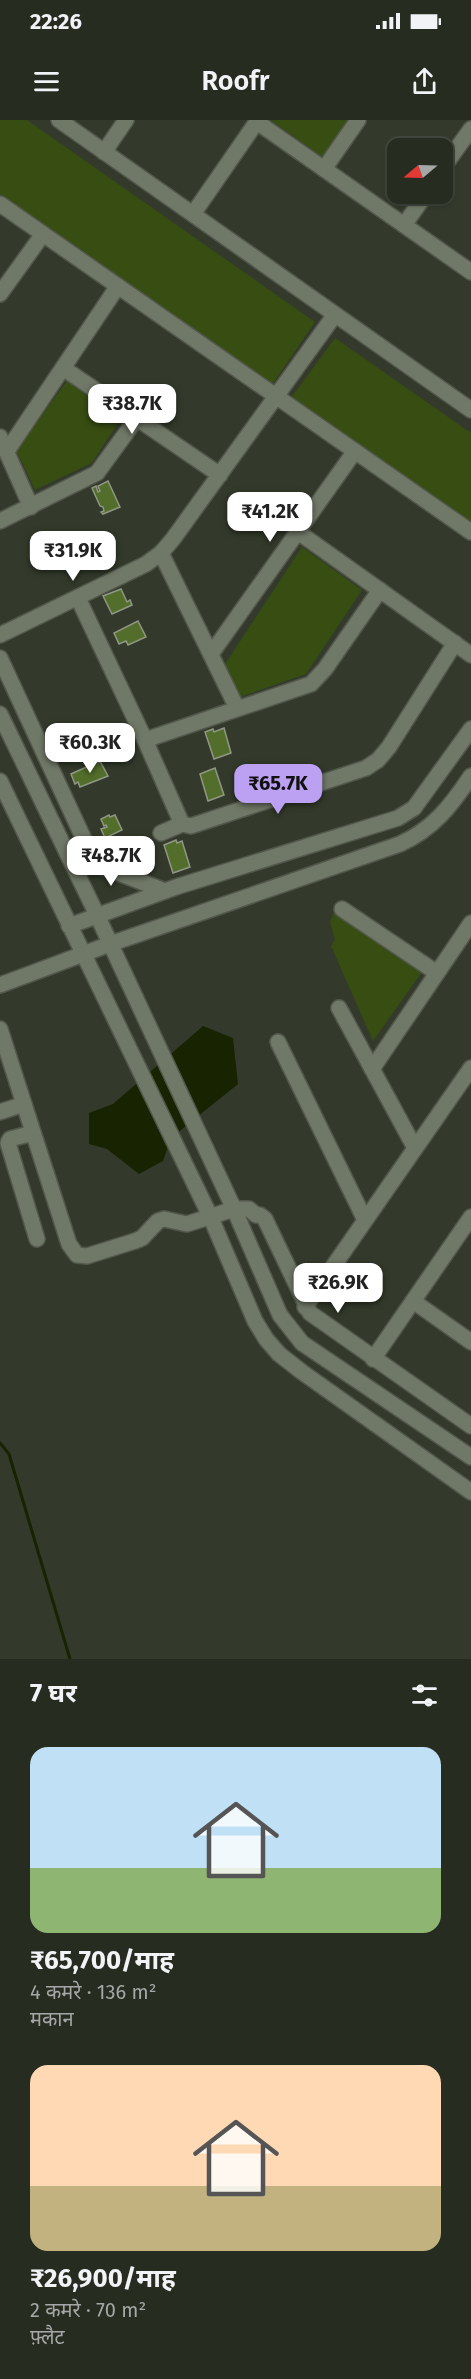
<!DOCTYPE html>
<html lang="hi">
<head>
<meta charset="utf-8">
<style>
	:root { --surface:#262c20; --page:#2e3429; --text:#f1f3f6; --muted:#a4a7a5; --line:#42483e; --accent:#bca0f2 }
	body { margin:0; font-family:"Fira Sans","Noto Sans Devanagari",sans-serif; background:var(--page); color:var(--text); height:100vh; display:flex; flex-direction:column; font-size:22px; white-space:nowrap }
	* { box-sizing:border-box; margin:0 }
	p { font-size:20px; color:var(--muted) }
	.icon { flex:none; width:33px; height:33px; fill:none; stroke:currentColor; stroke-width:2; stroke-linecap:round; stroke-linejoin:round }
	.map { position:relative; height:1539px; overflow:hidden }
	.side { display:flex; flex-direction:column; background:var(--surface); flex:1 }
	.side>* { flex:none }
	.needle { width:39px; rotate:251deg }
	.buttons { position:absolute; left:387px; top:18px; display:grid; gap:12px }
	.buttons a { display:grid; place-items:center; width:66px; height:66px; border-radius:12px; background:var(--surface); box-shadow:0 2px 4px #0004,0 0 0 2px var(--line); font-size:30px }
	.price { position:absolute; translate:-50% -51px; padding:0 14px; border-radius:12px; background:#fff; color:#222; font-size:20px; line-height:39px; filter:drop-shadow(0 2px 3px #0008) }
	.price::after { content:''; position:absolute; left:50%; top:36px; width:18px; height:14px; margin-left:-9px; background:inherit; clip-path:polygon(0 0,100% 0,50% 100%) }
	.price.current { background:var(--accent); color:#111 }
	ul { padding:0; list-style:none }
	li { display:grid; align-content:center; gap:12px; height:318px; padding:0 30px }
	li span { display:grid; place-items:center; height:186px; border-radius:18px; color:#555 }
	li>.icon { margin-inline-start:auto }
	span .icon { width:108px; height:108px; fill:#fffc; stroke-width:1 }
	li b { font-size:26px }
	h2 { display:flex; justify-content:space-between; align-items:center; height:72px; padding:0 30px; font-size:26px }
	.status { display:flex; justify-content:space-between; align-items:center; height:42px; padding:0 30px; background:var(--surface); direction:ltr }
	.status svg { height:16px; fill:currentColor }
	header { display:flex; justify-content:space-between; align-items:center; height:78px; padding:0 30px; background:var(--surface); font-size:27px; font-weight:600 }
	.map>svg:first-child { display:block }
	.green { fill:#374d12 }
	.water { fill:#172301 }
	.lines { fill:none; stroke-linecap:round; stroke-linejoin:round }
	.stream { stroke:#172301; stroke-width:3 }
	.building { fill:#536e2b; stroke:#909786; stroke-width:1.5 }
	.minor-casing { stroke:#52574b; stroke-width:18 }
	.minor { stroke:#707867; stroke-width:15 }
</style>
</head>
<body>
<div class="status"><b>22:26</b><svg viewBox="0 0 49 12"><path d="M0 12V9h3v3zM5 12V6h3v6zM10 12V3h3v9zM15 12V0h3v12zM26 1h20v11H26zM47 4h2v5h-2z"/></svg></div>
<header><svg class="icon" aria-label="menu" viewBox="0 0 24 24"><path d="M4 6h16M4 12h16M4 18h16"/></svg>Roofr<svg class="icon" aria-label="share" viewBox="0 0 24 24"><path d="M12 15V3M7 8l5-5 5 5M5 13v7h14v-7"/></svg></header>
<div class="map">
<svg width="471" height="1539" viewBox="0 0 471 1539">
	<rect width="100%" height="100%" fill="#333a2b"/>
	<!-- green -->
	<g class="green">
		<path d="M0 0H27L315 202 270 268 0 76Z"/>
		<path d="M271 0H349L323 38Z"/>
		<path d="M335 218 471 313V404L291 278Z"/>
		<path d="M67 261 120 300 92 343 35 370 16 330Z"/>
		<path d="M302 427 362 470 306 554 240 577 225 544Z"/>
		<path d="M335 790 422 852 373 921 331 826 335 820 330 802Z"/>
	</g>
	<!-- water -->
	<path class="water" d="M203 906 233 918 238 964 171 1018 163 1041 139 1054 107 1029 89 1024V993L113 984Z"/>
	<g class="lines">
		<!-- stream -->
		<path class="stream" d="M0 1323 9 1334 70 1539"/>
	</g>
	<!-- building -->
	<g class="building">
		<path d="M108 361 120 387 103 394 101 392 104 391 103 387 100 386 92 368 96 366 98 372 100 371 98 366Z"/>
		<path d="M121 469 127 482 130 480 132 485 112 494 103 476Z"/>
		<path d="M138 501 146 517 128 525 126 521 119 524 114 513Z"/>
		<path d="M224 608 231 633 214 639 205 612 213 609 214 612Z"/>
		<path d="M100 641 108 656 80 667 78 662 75 664 71 654Z"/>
		<path d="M215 648 224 675 208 681 200 654Z"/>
		<path d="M109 695 110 697 115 695 122 710 105 718 101 709 107 707 106 705 104 706 101 699Z"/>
		<path d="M176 720 177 723 182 721 190 747 173 753 164 725Z"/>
	</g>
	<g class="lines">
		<!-- minor casing -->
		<g class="minor-casing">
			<g id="minor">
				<path d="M59 0 471 290"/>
				<path d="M257 2 471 152"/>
				<path d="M104 32 126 0"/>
				<path d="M324 49 358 0"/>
				<path d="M442 49 471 9"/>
				<path d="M0 84 471 412"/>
				<path d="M193 94 258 0"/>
				<path d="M404 105 426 74"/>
				<path d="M0 174 43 114"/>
				<path d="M63 248 220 355"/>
				<path d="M0 317 31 387"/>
				<path d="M7 331 118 166"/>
				<path d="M0 401 97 353 137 298"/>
				<path d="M298 412 471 535"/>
				<path d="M161 433 237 588"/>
				<path d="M78 478 145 620 182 704"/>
				<path d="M0 515 146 444 161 433 173 419 334 196"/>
				<path d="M211 534 355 331"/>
				<path d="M0 538 95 743"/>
				<path d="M0 594 97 795 234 1089 280 1195 302 1223 471 1337"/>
				<path d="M145 620 311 564 325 549 380 470"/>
				<path d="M0 661 211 1098 255 1201 266 1219 279 1234 302 1252 471 1372"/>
				<path d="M161 713 182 704 191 706 366 648 378 640 389 627 455 523"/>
				<path d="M67 733 165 771"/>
				<path d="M342 789 437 853"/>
				<path d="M69 806 176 767 398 698 414 688 471 609"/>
				<path d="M0 865 110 824 400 724C433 709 451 686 471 656"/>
				<path d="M339 888 415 1028"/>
				<path d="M0 909 24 984 0 992"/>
				<path d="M278 922 365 1100"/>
				<path d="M372 949 471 803"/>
				<path d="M24 984 69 1124 77 1135 87 1136 135 1121 142 1118 158 1101 164 1099 187 1104 234 1089H249L256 1095H260L265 1099 310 1193 471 1306"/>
				<path d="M33 1013 10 1019 8 1023 37 1119"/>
				<path d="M413 1181 471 1222"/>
				<path d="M305 1187 471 948"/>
				<path d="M373 1239 471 1097"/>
			</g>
		</g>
		<!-- minor -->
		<use href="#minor" class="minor"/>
	</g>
</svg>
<div class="buttons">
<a><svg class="needle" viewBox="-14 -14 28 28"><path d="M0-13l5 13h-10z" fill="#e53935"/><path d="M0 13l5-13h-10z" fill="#a4a7a5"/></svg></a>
</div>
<b class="price" style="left:132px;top:315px">₹38.7K</b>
<b class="price" style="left:270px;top:423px">₹41.2K</b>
<b class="price" style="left:73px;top:462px">₹31.9K</b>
<b class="price" style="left:90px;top:654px">₹60.3K</b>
<b class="price current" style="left:278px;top:695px">₹65.7K</b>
<b class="price" style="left:111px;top:767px">₹48.7K</b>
<b class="price" style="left:338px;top:1194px">₹26.9K</b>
</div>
<section class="side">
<h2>7 घर<svg class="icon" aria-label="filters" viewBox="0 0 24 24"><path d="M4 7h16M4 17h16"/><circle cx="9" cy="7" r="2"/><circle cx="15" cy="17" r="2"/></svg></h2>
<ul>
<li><span style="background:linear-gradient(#bfe0f5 65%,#8fb573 0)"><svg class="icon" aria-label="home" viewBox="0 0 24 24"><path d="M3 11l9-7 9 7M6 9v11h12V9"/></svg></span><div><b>₹65,700/माह</b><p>4 कमरे · 136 m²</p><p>मकान</p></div></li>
<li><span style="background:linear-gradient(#ffd9b3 65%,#c2b280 0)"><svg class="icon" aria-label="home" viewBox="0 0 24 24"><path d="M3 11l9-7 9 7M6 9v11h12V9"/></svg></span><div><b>₹26,900/माह</b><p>2 कमरे · 70 m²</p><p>फ़्लैट</p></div></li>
</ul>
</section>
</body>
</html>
